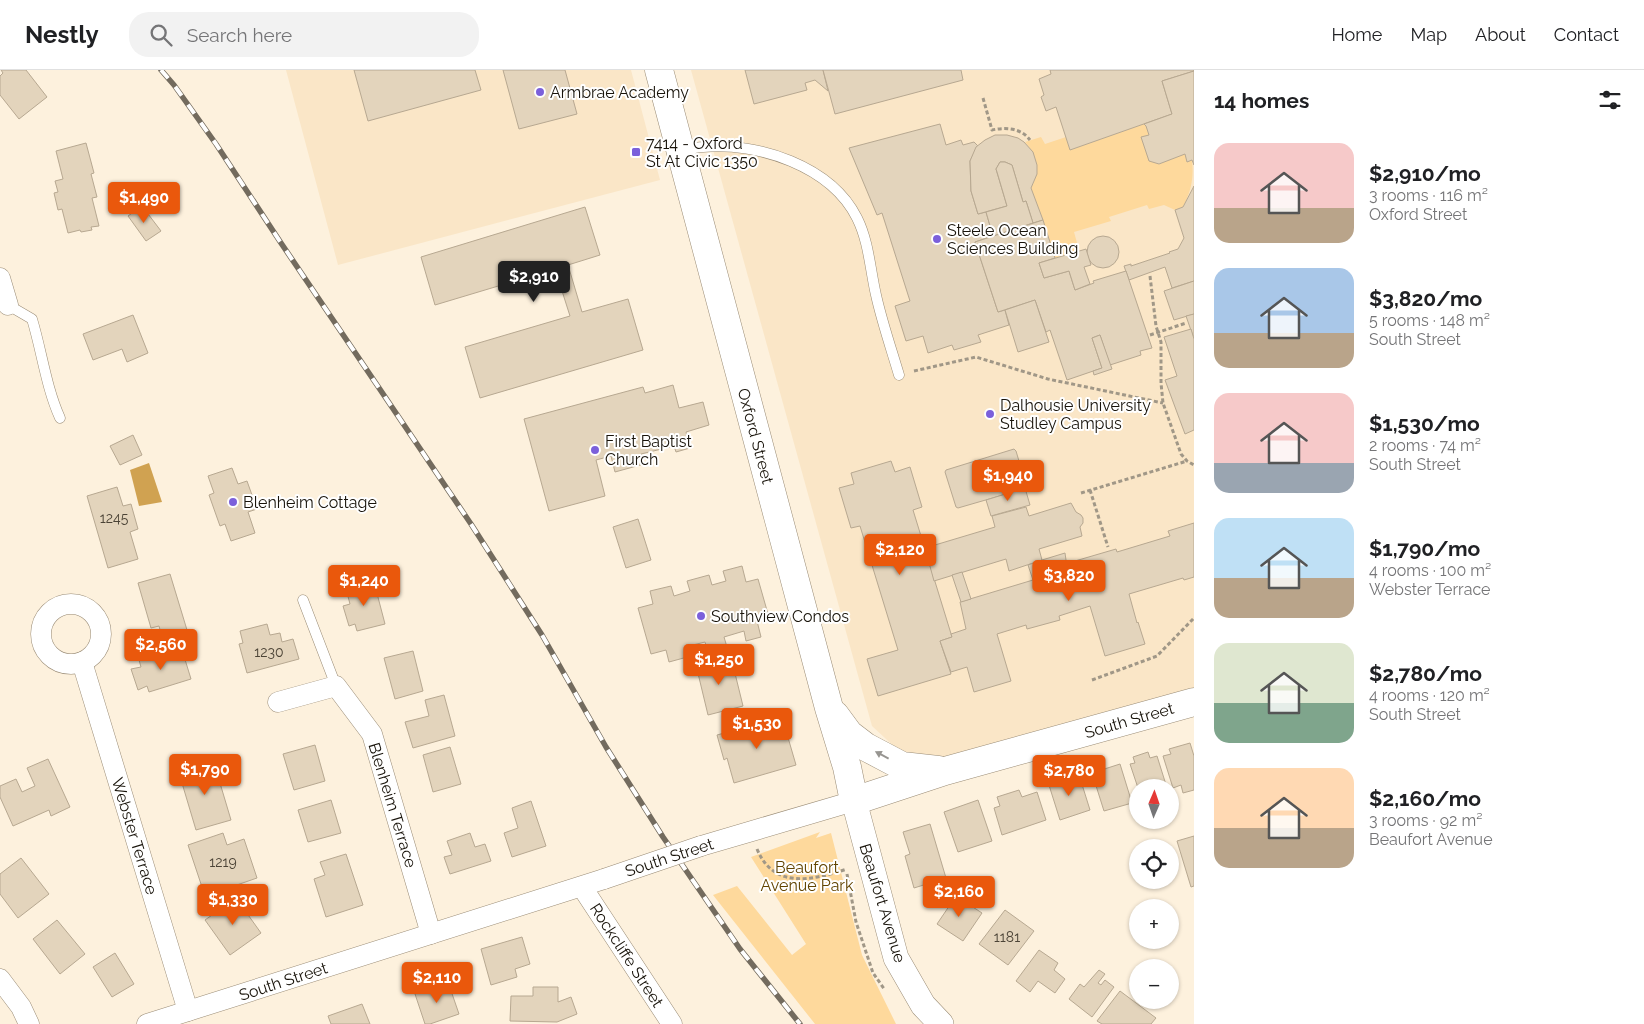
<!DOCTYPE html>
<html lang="en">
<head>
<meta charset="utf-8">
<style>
	:root { --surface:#fff; --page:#f2f2f2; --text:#202124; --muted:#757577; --line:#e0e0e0; --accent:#ea580c }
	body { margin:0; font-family:Raleway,sans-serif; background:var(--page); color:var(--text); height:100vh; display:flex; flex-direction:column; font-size:19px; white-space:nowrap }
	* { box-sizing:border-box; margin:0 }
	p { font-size:16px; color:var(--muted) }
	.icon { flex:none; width:28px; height:28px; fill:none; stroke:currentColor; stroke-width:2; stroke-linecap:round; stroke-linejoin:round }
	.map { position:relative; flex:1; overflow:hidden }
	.drawer { display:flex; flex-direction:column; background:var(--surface); width:450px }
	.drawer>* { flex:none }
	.needle { width:32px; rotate:2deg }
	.controls { position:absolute; left:1129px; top:709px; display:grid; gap:10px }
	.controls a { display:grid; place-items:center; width:50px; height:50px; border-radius:50%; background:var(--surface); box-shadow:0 1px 4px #0004; font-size:25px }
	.price { position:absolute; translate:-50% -42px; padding:0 11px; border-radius:5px; background:var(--accent); color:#fff; font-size:16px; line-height:32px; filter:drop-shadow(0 1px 2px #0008) }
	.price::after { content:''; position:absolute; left:50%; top:30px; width:15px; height:11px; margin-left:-8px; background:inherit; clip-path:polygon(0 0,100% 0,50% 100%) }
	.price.current { background:#222; color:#fff }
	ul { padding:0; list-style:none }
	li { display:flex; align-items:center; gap:15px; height:125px; padding:0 20px }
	li span { display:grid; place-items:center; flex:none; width:140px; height:100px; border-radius:15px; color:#555 }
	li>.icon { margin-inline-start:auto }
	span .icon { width:60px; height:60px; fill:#fffc; stroke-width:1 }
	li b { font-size:21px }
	h2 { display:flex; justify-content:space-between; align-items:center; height:60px; padding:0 20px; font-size:21px }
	header { display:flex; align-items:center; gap:30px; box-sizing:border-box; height:70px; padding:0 25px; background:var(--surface); border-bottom:1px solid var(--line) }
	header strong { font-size:24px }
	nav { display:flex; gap:28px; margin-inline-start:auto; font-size:18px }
	.search { width:350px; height:45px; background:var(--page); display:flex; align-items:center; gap:12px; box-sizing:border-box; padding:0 18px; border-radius:20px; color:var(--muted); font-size:19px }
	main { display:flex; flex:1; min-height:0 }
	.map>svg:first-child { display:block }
	.built { fill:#fae6c7 }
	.green { fill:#fed99c }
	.water { fill:#d0a251 }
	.building { fill:#e3d4bc; stroke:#b7a891 }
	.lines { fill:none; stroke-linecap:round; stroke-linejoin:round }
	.service-casing { stroke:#9a8c76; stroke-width:11 }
	.minor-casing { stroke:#9a8c76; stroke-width:21 }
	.tertiary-casing { stroke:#9a8c76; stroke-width:26 }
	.secondary-casing { stroke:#9a8c76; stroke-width:29 }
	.path { stroke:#a09787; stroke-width:3; stroke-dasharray:4 2.5; stroke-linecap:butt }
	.service { stroke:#fff; stroke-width:10 }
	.minor { stroke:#fff; stroke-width:20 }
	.tertiary { stroke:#fff; stroke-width:25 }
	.secondary { stroke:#fff; stroke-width:28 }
	.rail-casing { stroke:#736b5e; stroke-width:5.5 }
	.rail { stroke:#fff; stroke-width:4; stroke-dasharray:11; stroke-linecap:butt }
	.minor-bridge-casing { stroke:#9a8c76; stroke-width:21; stroke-linecap:butt }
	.minor-bridge { stroke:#fff; stroke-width:20 }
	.oneway { fill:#979591 }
	.poi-dot { fill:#7b60db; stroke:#fff; stroke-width:2 }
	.labels { text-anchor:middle; stroke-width:4; stroke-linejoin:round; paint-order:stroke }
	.number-label { font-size:14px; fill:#4b4336 }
	.poi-label { font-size:16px; fill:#18130a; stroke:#fff; text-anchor:start }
	.street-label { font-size:16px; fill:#18130a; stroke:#fff }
	.park-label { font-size:16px; fill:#624400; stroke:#fff }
</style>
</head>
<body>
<header>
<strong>Nestly</strong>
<div class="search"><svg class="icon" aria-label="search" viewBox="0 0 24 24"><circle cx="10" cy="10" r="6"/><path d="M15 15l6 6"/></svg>Search here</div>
<nav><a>Home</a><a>Map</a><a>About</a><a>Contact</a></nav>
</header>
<main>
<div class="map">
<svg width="1194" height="954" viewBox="0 0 1194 954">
	<rect width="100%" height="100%" fill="#fdf1dd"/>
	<!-- built -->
	<g class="built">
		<path d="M286 0H631L660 110 338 195Z"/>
		<path d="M691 0H1194V631L945 701 900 682 872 656Z"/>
	</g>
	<!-- green -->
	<g class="green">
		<path d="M1144 54 1146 56 1149 65 1142 67 1151 90 1159 94 1185 84 1187 91 1192 90C1194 108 1191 122 1183 137L1175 140 1164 135 1149 139 1147 135 1109 147 1111 151 1074 162 1079 180 1055 188 1031 118C1040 102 1037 86 1025 72L1041 67 1045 74 1066 67 1070 80Z"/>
		<path d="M820 762 816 768 831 763 862 885 896 954H815L713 825 737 816 792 885 806 874 751 787Z"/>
	</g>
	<!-- water -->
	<path class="water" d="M149 393 162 432 139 436 130 400Z"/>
	<!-- building -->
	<g class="building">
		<path d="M1 0H26L47 27 19 49 0 25V6L3 3Z"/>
		<path d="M354 0H475L481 20 368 51Z"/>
		<path d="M503 0H565L577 44 519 59Z"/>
		<path d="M745 0H823L828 21 815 10 805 13 807 20 754 34Z"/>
		<path d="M823 0H961L963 10 835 44Z"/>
		<path d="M1050 0H1194V1L1162 11 1172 44 1070 80 1056 37 1046 41 1041 27 1044 25 1039 9 1051 4Z"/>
		<path d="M1194 1V95L1192 90 1187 92 1185 84 1159 94 1149 91 1141 67 1149 65 1146 56 1144 54 1172 44 1162 11Z"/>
		<path d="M940 54 946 75 961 70 963 75 974 72 978 76 970 91 971 121 978 144 986 142 993 166 975 172 998 242 1005 240 1009 255 978 265 981 272 954 280 952 275 928 283 923 266 906 271 895 236 910 231 882 143 877 145 849 78Z"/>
		<path d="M995 65H1007L1018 68 1024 72 1033 82 1037 95V104L1031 118 1043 150 1033 153 1026 131 1023 132 1012 95 1005 92H1000L996 99 1007 136 978 144 971 121 970 91 976 77 985 70Z"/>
		<path d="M86 73 94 103 91 104 97 127 92 128 99 156 91 157 92 160 81 162 80 160 68 163 62 139 58 140 54 123 58 122 55 111 63 109 56 81Z"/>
		<path d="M1000 92H1005L1012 95 1023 132 1026 131 1033 153 993 166 986 142 1007 136 997 102 996 99Z"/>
		<path d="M1194 116V211L1172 218 1165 197 1129 210 1124 196 1131 194V196L1170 183 1169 182 1178 179 1184 168 1175 140 1183 137Z"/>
		<path d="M142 136 161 161 146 171 128 146Z"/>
		<path d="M585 137 600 185 568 195 582 242 628 229 643 280 480 328 465 277 570 246 555 199 435 235 421 187Z"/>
		<path d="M1043 150 1055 188 1039 193 1044 208 1069 201 1075 220 1094 213 1093 211 1126 201 1152 278 1140 281 1141 285 1110 295 1100 265 1092 268 1102 298 1067 310 1050 260 1046 262 1035 230 998 242 975 172Z"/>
		<circle cx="1103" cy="182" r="16"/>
		<path d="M1086 179 1091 195 1084 197 1090 214 1075 220 1069 201 1044 208 1039 193Z"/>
		<path d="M1194 211V244L1174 250 1164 221Z"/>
		<path d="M1035 230 1049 272 1018 282 1005 240Z"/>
		<path d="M1194 244V269L1186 246Z"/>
		<path d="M133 245 148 283 127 292 122 279 93 290 83 264Z"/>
		<path d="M1191 259 1194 269V360L1185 364 1165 310 1177 306 1164 267Z"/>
		<path d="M1100 265 1112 299 1094 305 1093 301 1102 298 1092 268Z"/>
		<path d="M673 315 679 338 703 332 709 355 686 362 690 378 676 382 674 376 641 384 644 394 615 402 611 386 596 390 605 426 549 441 524 349 643 317 645 323Z"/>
		<path d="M133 365 142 385 120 395 110 376Z"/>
		<path d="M1014 379 1016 381 1027 418 958 438 956 437 945 402 946 400Z"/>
		<path d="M891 391 895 402 910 397 922 437 913 440 952 567 940 571 951 604 878 626 867 589 898 580 860 456 851 458 839 418 854 414 851 403Z"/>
		<path d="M232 398 238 414 247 411 257 439 248 442 255 463 231 471 225 454 220 456 209 425 214 423 208 406Z"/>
		<path d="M117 417 123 436 131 434 138 459 130 462 138 489 108 498 87 426Z"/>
		<path d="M1025 418 1030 435 991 446 986 430Z"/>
		<path d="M1071 433 1076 442 1081 445 1083 448V453L1080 457 1082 466 1039 479 1042 490 1009 501 1006 489 934 511 925 478 995 457 992 446 1026 437 1029 446Z"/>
		<path d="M638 449 651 490 626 498 613 457Z"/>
		<path d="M1194 453V507L1184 510 1183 508 1129 524 1137 553 1138 552 1145 574 1105 586 1090 536 1059 546 1060 550 1027 559 1026 555 997 564 1011 611 974 622 967 597 951 602 940 571 952 567 951 564 966 559 960 532 1033 510 1028 495 1042 490 1065 483 1067 497 1076 494 1075 491 1116 479 1117 482 1170 466 1168 461Z"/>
		<path d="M742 496 746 512 758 509 768 544 756 547 761 567 746 571 744 561 724 567 727 577 708 582 705 572 689 576 691 586 669 592 666 580 651 584 638 538 653 534 650 521 671 516 674 526 690 521 687 511 709 505 712 515 726 511 723 501Z"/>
		<path d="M962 502 971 529 961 532 952 505Z"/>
		<path d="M170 504 187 560 162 567 159 556 151 558 138 513Z"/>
		<path d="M374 512 385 554 357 561 355 554 349 556 343 536 350 534 346 519Z"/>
		<path d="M267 554 270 565 280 563 282 572 293 569 299 589 247 603 239 574 243 573 240 561Z"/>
		<path d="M172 579 174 585 183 583 191 609 149 622 147 616 138 620 131 599 141 597 139 590Z"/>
		<path d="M413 581 423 621 395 629 384 588Z"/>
		<path d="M731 587 743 636 708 645 696 595Z"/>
		<path d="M444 625 455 666 413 678 405 652 429 646 425 630Z"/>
		<path d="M782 647 796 695 734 713 727 688 724 690 717 665Z"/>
		<path d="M1190 673 1194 686V720L1183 723 1181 715 1173 718 1163 686 1171 684 1169 679Z"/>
		<path d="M315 675 325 711 294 720 283 684Z"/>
		<path d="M450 677 461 714 433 722 423 685Z"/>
		<path d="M1148 682 1150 688 1157 686 1167 718H1138L1130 694 1135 693 1133 687Z"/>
		<path d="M48 689 70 737 51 746 49 740 13 756 0 727V716L16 709 22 722 35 716 27 698Z"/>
		<path d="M214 693 231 750 196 760 179 703Z"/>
		<path d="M1120 694 1132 733 1104 741 1092 703Z"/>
		<path d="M1066 707 1068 712 1080 708 1090 740 1060 750 1048 712Z"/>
		<path d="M1019 720 1022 727 1037 722 1046 750 1002 765 994 738 1000 736 997 727Z"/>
		<path d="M331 730 341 763 308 772 298 740Z"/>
		<path d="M978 730 992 771 958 782 944 742Z"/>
		<path d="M531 731 546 776 512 787 504 763 518 758 512 738Z"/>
		<path d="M930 754 946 808 914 818 905 786 910 784 903 762Z"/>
		<path d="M223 763 227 775 244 769 257 808 205 826 188 775Z"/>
		<path d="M470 763 475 777 485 774 491 791 450 804 444 787 452 785 447 771Z"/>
		<path d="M1194 766V816L1191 817 1177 771Z"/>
		<path d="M346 784 363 835 326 847 314 809 325 805 320 792Z"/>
		<path d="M21 788 49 824 18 848 0 824V804Z"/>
		<path d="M956 826 982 843 963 871 937 854Z"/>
		<path d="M236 828 261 863 230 885 205 850Z"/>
		<path d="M1005 840 1034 861 1008 895 979 874Z"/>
		<path d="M57 850 85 884 60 904 33 869Z"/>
		<path d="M522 867 530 894 515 899 517 907 491 915 481 879Z"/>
		<path d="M1039 880 1058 893 1054 900 1065 909 1055 923 1038 911 1030 922 1016 911Z"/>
		<path d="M115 883 134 914 112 927 93 897Z"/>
		<path d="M1099 900 1105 904 1098 913 1101 915 1105 910 1114 917 1092 947 1069 929 1080 914 1084 917Z"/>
		<path d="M448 912 459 944 430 954H425L415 924Z"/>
		<path d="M533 917H558V932L571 927 577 944 557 952 510 951 511 926H533Z"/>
		<path d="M1120 921 1156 948 1151 954H1102L1097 951Z"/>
		<path d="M362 934 370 954H331L328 946Z"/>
	</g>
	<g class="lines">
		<!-- service casing -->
		<g class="service-casing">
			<g id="service">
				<path d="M681 82C688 80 696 77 703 77 758 72 831 96 857 148 869 172 870 199 876 225 882 252 891 278 899 305"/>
				<path d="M8 235 32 249C42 282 46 317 60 348"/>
				<path d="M303 530 336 616"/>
			</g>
		</g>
		<!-- minor casing -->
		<g class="minor-casing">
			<g id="minor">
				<path d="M0 208 8 235"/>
				<circle cx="71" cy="564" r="30"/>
				<path d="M82 592 188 941"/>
				<path d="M278 632 336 616 372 664 431 864"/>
				<path d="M701 776 854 731"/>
				<path d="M582 817 672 954"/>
				<path d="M0 909 21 937 29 954"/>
				<path d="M147 954 604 809"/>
			</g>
		</g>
		<!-- tertiary casing -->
		<g class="tertiary-casing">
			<path id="tertiary" d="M854 731 896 888 923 935 941 954"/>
		</g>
		<!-- secondary casing -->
		<g class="secondary-casing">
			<g id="secondary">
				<path d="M659 0 829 638 847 697 854 731 945 701 1194 632"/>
				<path d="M835 645 849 664 866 677 902 696 938 700"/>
			</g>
		</g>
		<!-- path -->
		<g class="path">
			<path d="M983 28 992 60C1006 57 1021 58 1030 70"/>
			<path d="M1150 206 1156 256 1161 272V313L1163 333 1181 384 1187 391 1194 395"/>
			<path d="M1150 265 1186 253"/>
			<path d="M914 301 976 287 1048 309 1163 333"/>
			<path d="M1090 420 1108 477"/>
			<path d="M1081 423 1187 391"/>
			<path d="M1092 610 1157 586 1194 548"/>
			<path d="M757 779C774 820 813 810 847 799"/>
			<path d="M847 804 856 852 873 903 885 920"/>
		</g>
		<!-- service -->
		<use href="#service" class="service"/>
		<!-- minor -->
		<use href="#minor" class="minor"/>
		<!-- tertiary -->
		<use href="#tertiary" class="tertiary"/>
		<!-- secondary -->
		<use href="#secondary" class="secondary"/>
		<!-- rail casing -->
		<g class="rail-casing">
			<path id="rail" d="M161 0 174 15 216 74 281 173 471 454 542 565 606 677 663 767 740 879 800 954"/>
		</g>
		<!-- rail -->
		<use href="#rail" class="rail"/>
		<!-- minor-bridge casing -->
		<g class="minor-bridge-casing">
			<path id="minor-bridge" d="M604 809 701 776"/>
		</g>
		<!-- minor-bridge -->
		<use href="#minor-bridge" class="minor-bridge"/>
	</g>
	<!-- one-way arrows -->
	<defs><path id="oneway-solid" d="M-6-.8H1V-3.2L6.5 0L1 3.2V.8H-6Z" transform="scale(1.25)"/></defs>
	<use class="oneway" href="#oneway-solid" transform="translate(882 685) rotate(-152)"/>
	<!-- markers -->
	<g class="poi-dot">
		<circle cx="540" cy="22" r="5"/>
		<rect x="631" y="77" width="10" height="10" rx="2.5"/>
		<circle cx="937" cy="169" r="5"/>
		<circle cx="990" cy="344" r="5"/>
		<circle cx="595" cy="380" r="5"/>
		<circle cx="233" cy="432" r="5"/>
		<circle cx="701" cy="546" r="5"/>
	</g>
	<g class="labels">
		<!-- number labels -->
		<g class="number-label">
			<text x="114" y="453">1245</text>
			<text x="269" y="587">1230</text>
			<text x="223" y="797">1219</text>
			<text x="1007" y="872">1181</text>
		</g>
		<!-- poi labels -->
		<g class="poi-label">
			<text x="550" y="28">Armbrae Academy</text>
			<text x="646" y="79">7414 - Oxford<tspan x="646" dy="18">St At Civic 1350</tspan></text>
			<text x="947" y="166">Steele Ocean<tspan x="947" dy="18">Sciences Building</tspan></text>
			<text x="1000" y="341">Dalhousie University<tspan x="1000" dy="18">Studley Campus</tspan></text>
			<text x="605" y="377">First Baptist<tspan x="605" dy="18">Church</tspan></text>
			<text x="243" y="438">Blenheim Cottage</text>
			<text x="711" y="552">Southview Condos</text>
		</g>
		<!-- street labels -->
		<g class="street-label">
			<text transform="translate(756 366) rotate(75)" y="6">Oxford Street</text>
			<text transform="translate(1129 650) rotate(-16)" y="6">South Street</text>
			<text transform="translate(393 735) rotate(73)" y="6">Blenheim Terrace</text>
			<text transform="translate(135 766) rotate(73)" y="6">Webster Terrace</text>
			<text transform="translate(669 787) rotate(-18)" y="6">South Street</text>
			<text transform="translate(883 833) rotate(73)" y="6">Beaufort Avenue</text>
			<text transform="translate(627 885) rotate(57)" y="6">Rockcliffe Street</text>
			<text transform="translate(283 911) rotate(-18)" y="6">South Street</text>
		</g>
		<!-- park labels -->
		<g class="park-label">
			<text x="807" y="803">Beaufort<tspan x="807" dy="18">Avenue Park</tspan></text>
		</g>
	</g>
</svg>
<div class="controls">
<a><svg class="needle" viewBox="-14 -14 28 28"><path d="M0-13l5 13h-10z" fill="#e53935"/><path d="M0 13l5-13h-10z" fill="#757577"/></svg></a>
<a><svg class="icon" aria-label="locate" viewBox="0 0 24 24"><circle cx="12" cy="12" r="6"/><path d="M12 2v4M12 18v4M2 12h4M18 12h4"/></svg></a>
<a>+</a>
<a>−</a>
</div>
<b class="price" style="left:144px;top:154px">$1,490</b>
<b class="price current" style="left:534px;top:233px">$2,910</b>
<b class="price" style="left:1008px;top:432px">$1,940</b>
<b class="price" style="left:900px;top:506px">$2,120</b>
<b class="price" style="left:1069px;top:532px">$3,820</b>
<b class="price" style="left:364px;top:537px">$1,240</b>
<b class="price" style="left:161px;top:601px">$2,560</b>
<b class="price" style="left:719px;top:616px">$1,250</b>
<b class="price" style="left:757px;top:680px">$1,530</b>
<b class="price" style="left:205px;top:726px">$1,790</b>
<b class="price" style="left:1069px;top:727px">$2,780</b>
<b class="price" style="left:959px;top:848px">$2,160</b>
<b class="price" style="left:233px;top:856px">$1,330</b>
<b class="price" style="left:437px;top:934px">$2,110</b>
</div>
<section class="drawer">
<h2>14 homes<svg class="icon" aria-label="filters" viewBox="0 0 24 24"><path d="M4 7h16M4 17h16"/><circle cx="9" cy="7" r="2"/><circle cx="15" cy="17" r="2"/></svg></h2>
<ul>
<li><span style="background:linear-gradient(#f6c9c9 65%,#b9a48a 0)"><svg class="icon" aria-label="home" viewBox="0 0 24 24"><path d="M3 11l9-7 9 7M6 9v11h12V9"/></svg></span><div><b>$2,910/mo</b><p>3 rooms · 116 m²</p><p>Oxford Street</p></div></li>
<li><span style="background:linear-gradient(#a9c7e8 65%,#b9a48a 0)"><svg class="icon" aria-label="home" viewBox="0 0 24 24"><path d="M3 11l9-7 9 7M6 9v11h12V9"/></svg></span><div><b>$3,820/mo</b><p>5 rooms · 148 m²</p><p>South Street</p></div></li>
<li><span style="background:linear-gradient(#f6c9c9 70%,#9aa5b1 0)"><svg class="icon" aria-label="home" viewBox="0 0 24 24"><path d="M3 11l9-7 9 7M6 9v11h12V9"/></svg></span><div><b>$1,530/mo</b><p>2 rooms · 74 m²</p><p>South Street</p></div></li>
<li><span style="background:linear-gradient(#bfe0f5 60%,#b9a48a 0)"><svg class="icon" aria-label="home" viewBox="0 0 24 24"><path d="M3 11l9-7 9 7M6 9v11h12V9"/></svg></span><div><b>$1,790/mo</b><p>4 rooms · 100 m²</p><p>Webster Terrace</p></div></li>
<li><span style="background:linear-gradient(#dfe7d0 60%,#7fa58c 0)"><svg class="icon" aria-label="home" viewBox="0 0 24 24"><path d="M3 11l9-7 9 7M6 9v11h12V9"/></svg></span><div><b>$2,780/mo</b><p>4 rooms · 120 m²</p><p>South Street</p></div></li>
<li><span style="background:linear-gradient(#ffd9b3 60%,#b9a48a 0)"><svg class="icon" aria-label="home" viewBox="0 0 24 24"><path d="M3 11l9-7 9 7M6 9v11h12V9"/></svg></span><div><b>$2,160/mo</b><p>3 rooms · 92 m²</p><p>Beaufort Avenue</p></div></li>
</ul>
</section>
</main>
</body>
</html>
